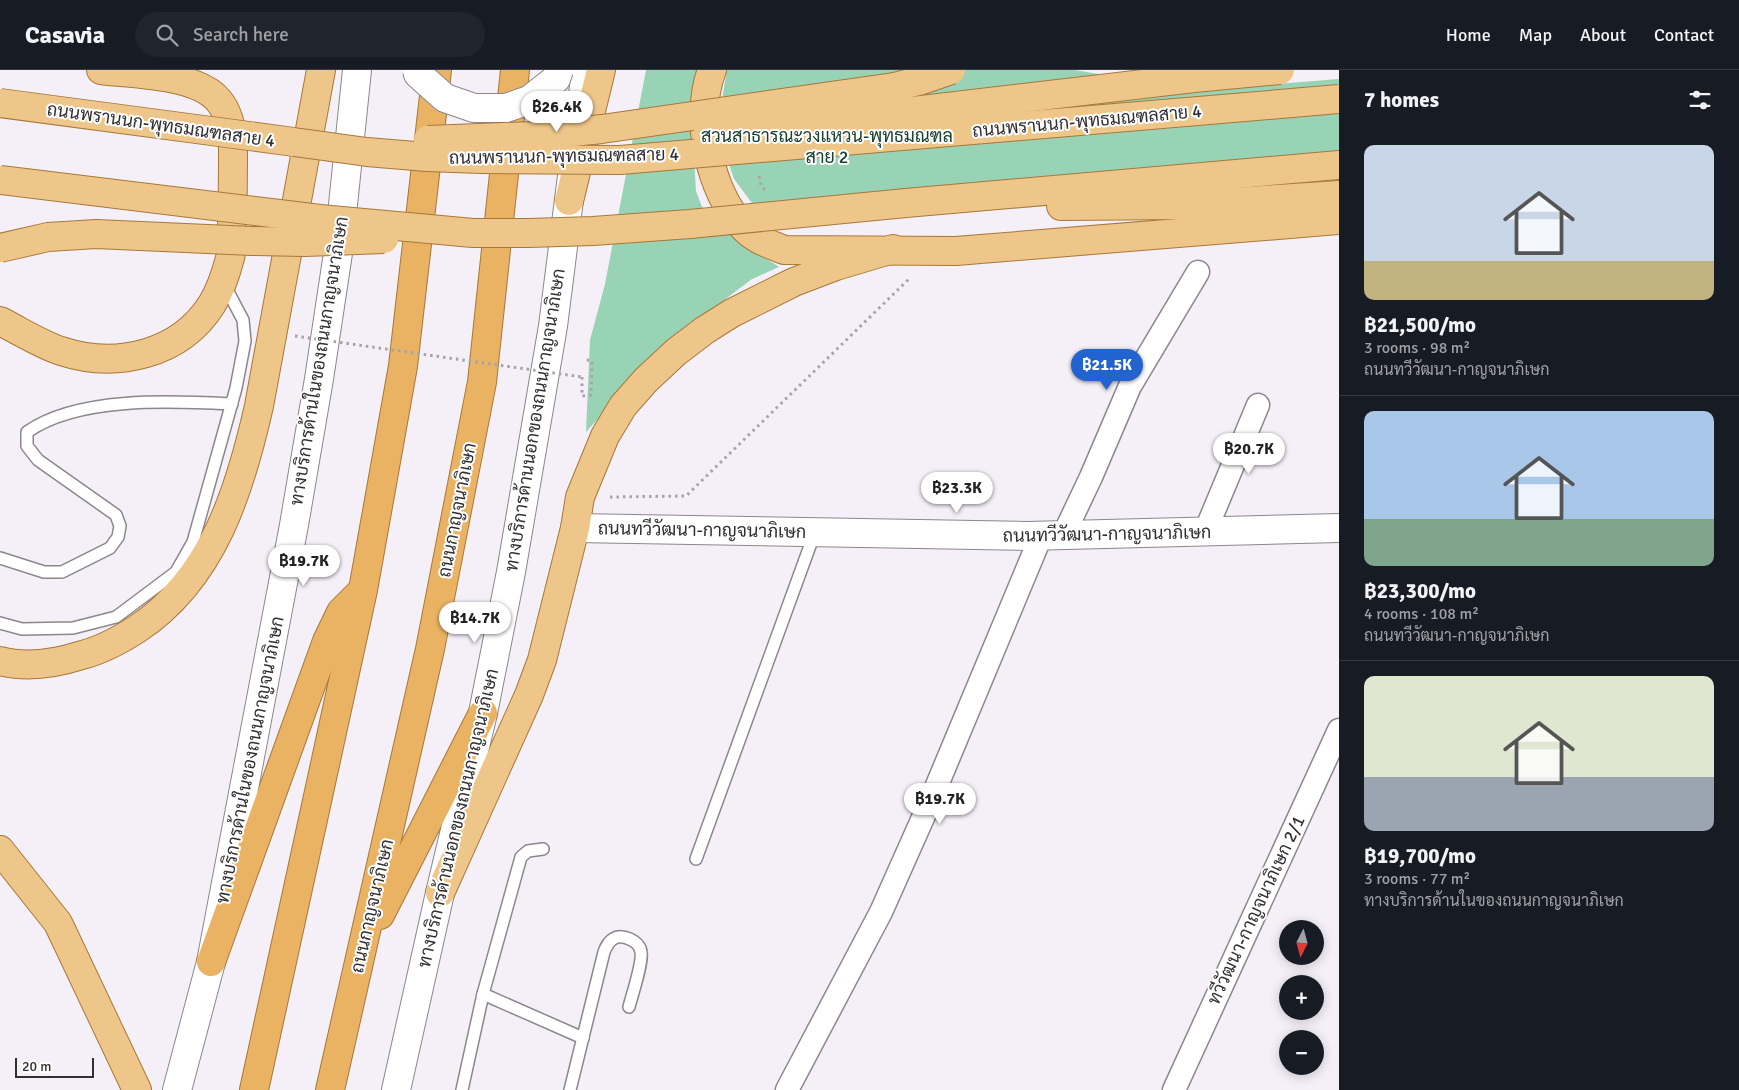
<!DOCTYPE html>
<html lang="en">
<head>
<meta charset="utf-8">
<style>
	:root { --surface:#171b24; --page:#20242c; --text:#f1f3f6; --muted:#9ea1a6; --line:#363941; --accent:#2163cf }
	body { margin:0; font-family:Signika,Sarabun,sans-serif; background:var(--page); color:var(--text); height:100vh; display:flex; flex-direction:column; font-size:19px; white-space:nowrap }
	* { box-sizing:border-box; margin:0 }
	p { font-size:16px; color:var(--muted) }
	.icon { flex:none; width:28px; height:28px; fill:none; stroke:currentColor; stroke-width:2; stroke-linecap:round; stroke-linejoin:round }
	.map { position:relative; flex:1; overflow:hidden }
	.sheet { display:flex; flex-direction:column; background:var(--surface); width:400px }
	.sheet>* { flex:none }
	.needle { width:32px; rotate:186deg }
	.controls { position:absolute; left:1279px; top:850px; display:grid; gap:10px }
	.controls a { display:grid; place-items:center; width:45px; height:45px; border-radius:50%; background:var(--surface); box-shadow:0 2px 12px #0003; font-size:25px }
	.scale { position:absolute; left:15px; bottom:12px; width:79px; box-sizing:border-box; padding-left:5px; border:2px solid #312f32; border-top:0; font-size:14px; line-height:18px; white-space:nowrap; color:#312f32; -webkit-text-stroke:4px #fff; paint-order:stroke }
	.price { position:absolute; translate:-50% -42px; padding:0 11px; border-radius:18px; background:#fff; color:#222; font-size:16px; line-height:32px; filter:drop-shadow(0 1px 2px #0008) }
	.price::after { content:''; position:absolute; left:50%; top:30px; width:15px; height:11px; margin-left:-8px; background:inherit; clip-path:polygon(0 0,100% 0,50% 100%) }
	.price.on { background:var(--accent); color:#fff }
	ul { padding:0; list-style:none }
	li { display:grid; align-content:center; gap:10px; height:265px; padding:0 25px }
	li+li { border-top:1px solid var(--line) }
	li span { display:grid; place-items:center; height:155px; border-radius:10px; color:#555 }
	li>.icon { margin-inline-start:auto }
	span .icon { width:90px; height:90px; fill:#fffc; stroke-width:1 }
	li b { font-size:21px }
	h2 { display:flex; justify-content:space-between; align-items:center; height:60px; padding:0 25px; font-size:21px }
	header { display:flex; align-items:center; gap:30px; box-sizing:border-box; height:70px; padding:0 25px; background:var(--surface); border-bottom:1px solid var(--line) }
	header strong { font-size:24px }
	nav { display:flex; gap:28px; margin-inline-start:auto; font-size:18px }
	.search { width:350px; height:45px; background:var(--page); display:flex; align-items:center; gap:12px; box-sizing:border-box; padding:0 18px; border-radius:28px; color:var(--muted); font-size:19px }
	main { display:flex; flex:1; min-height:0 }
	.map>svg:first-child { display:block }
	.green { fill:#99d3b6 }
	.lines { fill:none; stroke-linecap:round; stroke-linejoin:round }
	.service-casing { stroke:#8c868d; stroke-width:14 }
	.minor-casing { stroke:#8c868d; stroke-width:25 }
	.tertiary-casing { stroke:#8c868d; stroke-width:30 }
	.secondary-casing { stroke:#8c868d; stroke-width:30 }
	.primary-casing { stroke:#a67838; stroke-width:30 }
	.trunk-casing { stroke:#a67838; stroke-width:30 }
	.path { stroke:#a7a3a9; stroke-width:3; stroke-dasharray:2.5 4; stroke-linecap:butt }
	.service { stroke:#fff; stroke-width:11 }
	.minor { stroke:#fff; stroke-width:22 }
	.tertiary { stroke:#fff; stroke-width:28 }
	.secondary { stroke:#fff; stroke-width:28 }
	.primary { stroke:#efc68a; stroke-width:28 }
	.trunk { stroke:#eab363; stroke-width:28 }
	.secondary-bridge-casing { stroke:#8c868d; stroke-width:30; stroke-linecap:butt }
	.primary-bridge-casing { stroke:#a67838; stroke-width:30; stroke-linecap:butt }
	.path-bridge { stroke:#a7a3a9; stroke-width:3; stroke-dasharray:2.5 4; stroke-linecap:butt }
	.secondary-bridge { stroke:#fff; stroke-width:28 }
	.primary-bridge { stroke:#efc68a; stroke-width:28 }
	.labels { text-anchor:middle; stroke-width:4; stroke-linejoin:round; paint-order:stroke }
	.street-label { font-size:18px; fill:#312f32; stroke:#fff }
	.park-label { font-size:18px; fill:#194130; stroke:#fff }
</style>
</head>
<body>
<header>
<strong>Casavia</strong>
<div class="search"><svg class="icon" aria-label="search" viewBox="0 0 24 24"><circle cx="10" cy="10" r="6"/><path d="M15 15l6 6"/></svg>Search here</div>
<nav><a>Home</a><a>Map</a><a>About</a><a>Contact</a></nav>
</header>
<main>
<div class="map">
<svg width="1339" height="1020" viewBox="0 0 1339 1020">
	<rect width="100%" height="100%" fill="#f5eff7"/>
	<!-- green -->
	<g class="green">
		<path d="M646 0H701L692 54 696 121 702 137 727 162 779 197 752 209 665 275 586 362 590 270 605 214Z"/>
		<path d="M727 0H1075L1110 6 1250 16 1339 9V113L818 154 764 142 752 133 734 109 729 94 722 29Z"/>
	</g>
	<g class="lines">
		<!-- service casing -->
		<g class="service-casing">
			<g id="service">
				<path d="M0 488 44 502H62L110 478 118 467 120 456 116 445 38 390 27 376V362C78 326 172 331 232 334"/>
				<path d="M0 553 22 559 73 558 116 547 176 502 193 472 236 318 245 271 243 250 224 214"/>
				<path d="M696 789 815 462"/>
				<path d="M483 924 583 968"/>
				<path d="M462 1020 483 924 521 787 528 781 543 779"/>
				<path d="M570 1020 604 882C606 877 608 872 613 869 622 863 640 871 641 882 643 893 632 925 629 937"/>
			</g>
		</g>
		<!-- minor casing -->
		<g class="minor-casing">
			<g id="minor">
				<path d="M1205 462 1258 335"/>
				<path d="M1063 466 1091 407 1130 316 1198 202"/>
				<path d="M787 1020 881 842 930 732 1041 466"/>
				<path d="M1174 1020 1339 660"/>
			</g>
		</g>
		<!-- tertiary casing -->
		<g class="tertiary-casing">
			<path id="tertiary" d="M575 458 1027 466 1339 458"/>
		</g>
		<!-- secondary casing -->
		<g class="secondary-casing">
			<g id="secondary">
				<path d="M581 42 586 0"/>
				<path d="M177 1020 211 892 294 455 319 309 338 183 357 0"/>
				<path d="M396 1020 440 823 483 643 511 502 553 256 572 106"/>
			</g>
		</g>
		<!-- primary casing -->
		<g class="primary-casing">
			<g id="primary">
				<path d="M712 0C694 47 709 121 744 158 755 170 770 174 784 180L956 181 1339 150"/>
				<path d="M249 66 294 72"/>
				<path d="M569 131 601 0"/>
				<path d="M906 133 1339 95"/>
				<path d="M1061 136 1188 135 1339 125"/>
				<path d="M0 251C20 261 40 274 61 281 116 299 180 285 212 234 220 221 226 203 230 188 233 178 231 165 232 154 233 128 233 101 233 75 232 60 229 43 219 31 198 4 133 4 101 0"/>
				<path d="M0 591C26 598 57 593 82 585 102 580 120 570 137 559 213 509 240 420 259 336L321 0"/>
				<path d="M0 780 58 853 137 1020"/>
				<path d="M440 823 529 625 542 590 575 458 580 427 605 366 623 336 646 310 676 282 705 260 732 243 794 212 836 196 893 179"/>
			</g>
		</g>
		<!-- trunk casing -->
		<g class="trunk-casing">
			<g id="trunk">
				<path d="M380 845 483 643"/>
				<path d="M211 892 327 571 341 542 359 524"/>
				<path d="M254 1020 363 520 403 296 437 0"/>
				<path d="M330 1020 430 579 482 312 515 0"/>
			</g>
		</g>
		<!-- path -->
		<g class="path">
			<path d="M759 106 761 116 765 120"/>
			<path d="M582 307V326L591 325 592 291 583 289"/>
			<path d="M610 427 686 426 910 208"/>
		</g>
		<!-- service -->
		<use href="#service" class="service"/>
		<!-- minor -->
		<use href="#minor" class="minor"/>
		<!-- tertiary -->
		<use href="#tertiary" class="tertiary"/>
		<!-- secondary -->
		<use href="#secondary" class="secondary"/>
		<!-- primary -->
		<use href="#primary" class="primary"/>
		<!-- trunk -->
		<use href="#trunk" class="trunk"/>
		<!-- secondary-bridge casing -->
		<g class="secondary-bridge-casing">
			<path id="secondary-bridge" d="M417 0 418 4 445 28 474 38H506L529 30 556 9 559 0"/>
		</g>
		<!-- primary-bridge casing -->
		<g class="primary-bridge-casing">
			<g id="primary-bridge">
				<path d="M0 33 249 66"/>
				<path d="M707 65 1194 8 1280 0"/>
				<path d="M428 70 533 66 602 59 894 17 919 11 951 0"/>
				<path d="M294 72 367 82 427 87 481 89 620 90 1339 29"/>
				<path d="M0 110 320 149 473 163H528L593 161 690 154 906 133"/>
				<path d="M0 178 48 167 96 164 252 171 305 172 384 169"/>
			</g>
		</g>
		<!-- path-bridge -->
		<path class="path-bridge" d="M295 266 582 307"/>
		<!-- secondary-bridge -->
		<use href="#secondary-bridge" class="secondary-bridge"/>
		<!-- primary-bridge -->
		<use href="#primary-bridge" class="primary-bridge"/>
	</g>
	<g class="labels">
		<!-- street labels -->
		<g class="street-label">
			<text transform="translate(1087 51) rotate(-5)" y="6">ถนนพรานนก-พุทธมณฑลสาย 4</text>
			<text transform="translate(161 55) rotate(8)" y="6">ถนนพรานนก-พุทธมณฑลสาย 4</text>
			<text transform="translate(564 86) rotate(-1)" y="6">ถนนพรานนก-พุทธมณฑลสาย 4</text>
			<text transform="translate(319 291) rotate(-81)" y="6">ทางบริการด้านในของถนนกาญจนาภิเษก</text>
			<text transform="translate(535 350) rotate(-81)" y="6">ทางบริการด้านนอกของถนนกาญจนาภิเษก</text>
			<text transform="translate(457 440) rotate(-79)" y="6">ถนนกาญจนาภิเษก</text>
			<text transform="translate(702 460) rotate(1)" y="6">ถนนทวีวัฒนา-กาญจนาภิเษก</text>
			<text transform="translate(1107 464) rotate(-1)" y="6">ถนนทวีวัฒนา-กาญจนาภิเษก</text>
			<text transform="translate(250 690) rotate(-79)" y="6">ทางบริการด้านในของถนนกาญจนาภิเษก</text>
			<text transform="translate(458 748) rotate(-77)" y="6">ทางบริการด้านนอกของถนนกาญจนาภิเษก</text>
			<text transform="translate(372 836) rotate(-77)" y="6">ถนนกาญจนาภิเษก</text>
			<text transform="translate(1256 840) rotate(-65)" y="6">ทวีวัฒนา-กาญจนาภิเษก 2/1</text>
		</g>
		<!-- park labels -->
		<g class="park-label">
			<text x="827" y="72">สวนสาธารณะวงแหวน-พุทธมณฑล<tspan x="827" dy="21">สาย 2</tspan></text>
		</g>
	</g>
</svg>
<div class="controls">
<a><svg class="needle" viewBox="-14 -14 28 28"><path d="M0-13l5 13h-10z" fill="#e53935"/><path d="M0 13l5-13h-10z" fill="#9ea1a6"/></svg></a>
<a>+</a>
<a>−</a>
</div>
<div class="scale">20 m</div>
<b class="price" style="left:557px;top:63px">฿26.4K</b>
<b class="price on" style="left:1107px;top:321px">฿21.5K</b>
<b class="price" style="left:1249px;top:405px">฿20.7K</b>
<b class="price" style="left:957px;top:444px">฿23.3K</b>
<b class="price" style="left:304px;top:517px">฿19.7K</b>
<b class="price" style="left:475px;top:574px">฿14.7K</b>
<b class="price" style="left:940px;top:755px">฿19.7K</b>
</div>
<section class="sheet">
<h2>7 homes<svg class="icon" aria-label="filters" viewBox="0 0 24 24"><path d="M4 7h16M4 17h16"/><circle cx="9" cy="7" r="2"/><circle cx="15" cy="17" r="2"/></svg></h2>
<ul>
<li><span style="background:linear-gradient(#c9d6e8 75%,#c2b280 0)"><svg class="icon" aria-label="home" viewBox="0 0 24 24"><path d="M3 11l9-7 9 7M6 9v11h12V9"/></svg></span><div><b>฿21,500/mo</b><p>3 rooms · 98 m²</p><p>ถนนทวีวัฒนา-กาญจนาภิเษก</p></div></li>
<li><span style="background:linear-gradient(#a9c7e8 70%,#7fa58c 0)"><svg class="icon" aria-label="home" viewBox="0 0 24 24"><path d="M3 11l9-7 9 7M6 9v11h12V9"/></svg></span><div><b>฿23,300/mo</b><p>4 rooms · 108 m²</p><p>ถนนทวีวัฒนา-กาญจนาภิเษก</p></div></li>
<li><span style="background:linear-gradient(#dfe7d0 65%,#9aa5b1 0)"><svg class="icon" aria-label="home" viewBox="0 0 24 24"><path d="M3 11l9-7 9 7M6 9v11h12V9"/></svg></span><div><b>฿19,700/mo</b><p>3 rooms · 77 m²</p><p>ทางบริการด้านในของถนนกาญจนาภิเษก</p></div></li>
</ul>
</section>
</main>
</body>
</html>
